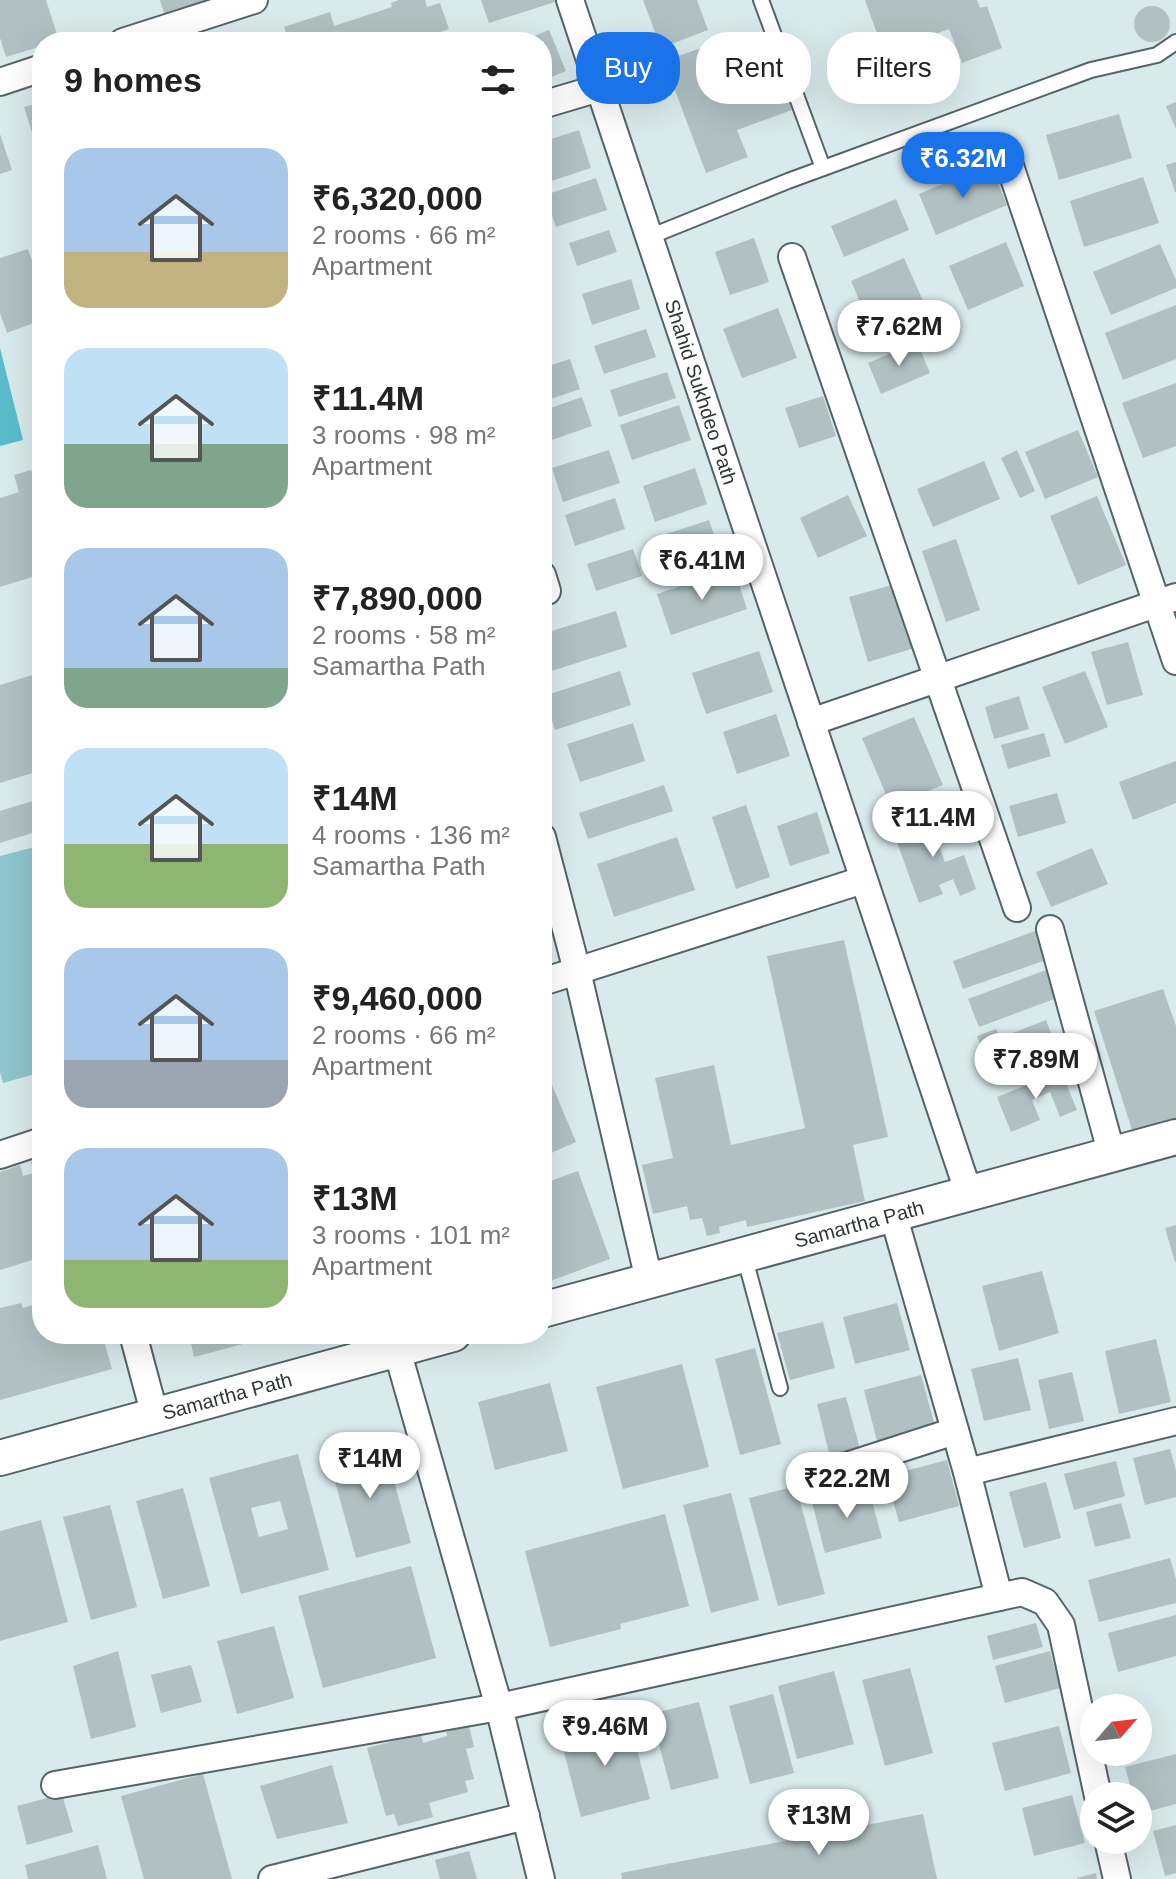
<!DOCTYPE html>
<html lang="en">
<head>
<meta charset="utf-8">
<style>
	:root { --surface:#fff; --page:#f6f6f6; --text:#222; --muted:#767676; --accent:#1a73e8 }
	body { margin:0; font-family:Helvetica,sans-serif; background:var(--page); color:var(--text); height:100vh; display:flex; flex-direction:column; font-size:30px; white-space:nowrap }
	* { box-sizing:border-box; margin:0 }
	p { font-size:26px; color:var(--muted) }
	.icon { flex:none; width:44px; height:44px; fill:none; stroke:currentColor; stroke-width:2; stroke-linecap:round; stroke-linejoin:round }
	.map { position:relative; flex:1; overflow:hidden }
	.panel { position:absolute; left:32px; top:32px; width:520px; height:1312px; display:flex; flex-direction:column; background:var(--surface); border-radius:32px; box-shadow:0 8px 32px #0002 }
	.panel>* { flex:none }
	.hud { position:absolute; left:576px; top:32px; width:480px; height:72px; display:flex; gap:16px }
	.needle { width:52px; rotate:62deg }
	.controls { position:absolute; left:1080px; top:1694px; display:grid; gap:16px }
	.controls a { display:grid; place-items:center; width:72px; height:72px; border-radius:50%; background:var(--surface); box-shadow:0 8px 32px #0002; font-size:40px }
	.price { position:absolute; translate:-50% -68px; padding:0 18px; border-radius:28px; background:#fff; color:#222; font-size:26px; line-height:52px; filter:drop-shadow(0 2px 4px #0008) }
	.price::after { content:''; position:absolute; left:50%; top:48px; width:24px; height:18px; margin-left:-12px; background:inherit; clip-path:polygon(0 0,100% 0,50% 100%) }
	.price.current { background:var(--accent); color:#fff }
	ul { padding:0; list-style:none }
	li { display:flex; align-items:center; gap:24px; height:200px; padding:0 32px }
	li span { display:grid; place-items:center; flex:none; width:224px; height:160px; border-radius:24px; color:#555 }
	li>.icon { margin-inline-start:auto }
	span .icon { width:96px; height:96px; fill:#fffc; stroke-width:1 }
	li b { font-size:34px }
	h2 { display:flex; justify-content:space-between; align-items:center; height:96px; padding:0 32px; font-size:34px }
	.tag { padding:0 28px; border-radius:32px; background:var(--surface); box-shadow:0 8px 32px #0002; font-size:28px; line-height:72px }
	.tag.current { background:var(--accent); color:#fff }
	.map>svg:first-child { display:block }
	.green { fill:#8fc5cd }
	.forest { fill:#59bccb }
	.building { fill:#b0c0c3; fill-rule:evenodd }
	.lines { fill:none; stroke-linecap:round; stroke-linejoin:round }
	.service-casing { stroke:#556467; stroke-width:18 }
	.minor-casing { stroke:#556467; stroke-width:30 }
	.tertiary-casing { stroke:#556467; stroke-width:38 }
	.service { stroke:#fff; stroke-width:14 }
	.minor { stroke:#fff; stroke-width:26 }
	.tertiary { stroke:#fff; stroke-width:34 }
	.labels { text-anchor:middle; stroke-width:7; stroke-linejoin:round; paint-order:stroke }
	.street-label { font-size:20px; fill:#303637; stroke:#fff }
</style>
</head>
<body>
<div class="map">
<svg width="1176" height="1879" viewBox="0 0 1176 1879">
	<rect width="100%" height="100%" fill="#d9eaed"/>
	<!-- green -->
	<path class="green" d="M42 845V1072L3 1083 0 1072V856Z"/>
	<!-- forest -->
	<path class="forest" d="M0 348 23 440 0 446Z"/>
	<!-- building -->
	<g class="building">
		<path d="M0 0H46L59 41 42 42V46L6 57 0 38Z"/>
		<path d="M160 0H205V1L164 13Z"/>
		<path d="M399 0H425L427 7 440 3 449 29 412 42H289L284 27 330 12 334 26 392 7 391 3Z"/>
		<path d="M481 0H558V1L489 23Z"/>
		<path d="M643 0H697L708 30 661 48Z"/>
		<path d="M865 0H977L980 8 987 6 1002 48 962 63 949 29 927 37 931 48 888 64Z"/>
		<circle cx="1152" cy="24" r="18"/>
		<path d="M549 30 566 71 542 81V42H519Z"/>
		<path d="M707 46 723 89 776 69 792 110 737 130 748 157 706 173 664 61Z"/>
		<path d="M42 102V140L35 142 24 107Z"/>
		<path d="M1176 102V129L1166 106Z"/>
		<path d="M1119 114 1132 158 1059 180 1046 135Z"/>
		<path d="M579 130 591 168 542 184V142Z"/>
		<path d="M0 134 12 170 0 174Z"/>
		<path d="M1176 162V192H1175L1166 165Z"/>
		<path d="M990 164 1007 205 936 235 919 194Z"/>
		<path d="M1143 177 1159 223 1084 247 1070 201Z"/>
		<path d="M596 178 607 210 556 227 545 195Z"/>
		<path d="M896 199 909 230 844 257 831 226Z"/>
		<path d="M609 230 617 252 577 266 569 243Z"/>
		<path d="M754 238 769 282 730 295 715 252Z"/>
		<path d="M1006 242 1024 286 968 310 949 266Z"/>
		<path d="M1160 244 1176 280V288L1111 315 1093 272Z"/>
		<path d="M28 249 42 290V320L7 333 0 313V258Z"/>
		<path d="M904 258 924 303 870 325 851 281Z"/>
		<path d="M631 279 640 309 592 325 582 294Z"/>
		<path d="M1176 305V359L1123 380 1105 333Z"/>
		<path d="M778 308 797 358 742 378 723 329Z"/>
		<path d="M646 329 656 357 604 374 594 346Z"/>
		<path d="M917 342 930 373 881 394 868 363Z"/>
		<path d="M570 359 580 389 542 402V368Z"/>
		<path d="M667 372 676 398 619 417 610 390Z"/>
		<path d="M1176 383V446L1143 458 1122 403Z"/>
		<path d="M823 396 836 436 799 448 785 408Z"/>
		<path d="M582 397 592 426 543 443 542 411Z"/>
		<path d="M679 405 691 440 632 460 620 425Z"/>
		<path d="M1078 430 1098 477 1045 499 1025 452Z"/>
		<path d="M609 450 620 483 563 502 552 468Z"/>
		<path d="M1017 450 1035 491 1020 498 1001 458Z"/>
		<path d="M984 461 1000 499 933 527 917 489Z"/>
		<path d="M695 468 707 504 655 522 643 486Z"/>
		<path d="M31 470 42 507V574L0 587V498L19 492 14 475Z"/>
		<path d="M848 495 867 536 818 558 800 518Z"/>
		<path d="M1097 496 1126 565 1078 585 1050 516Z"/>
		<path d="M615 498 625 529 575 546 565 515Z"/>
		<path d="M709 520 719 551 671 567 661 536Z"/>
		<path d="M956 539 980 610 946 622 922 551Z"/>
		<path d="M633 549 642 576 596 591 587 564Z"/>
		<path d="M734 569 747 609 671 635 657 594Z"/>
		<path d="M899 583 918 647 868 662 849 597Z"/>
		<path d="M616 611 627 647 542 674V634Z"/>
		<path d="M1128 642 1143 695 1107 705 1091 652Z"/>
		<path d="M759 651 773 692 706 714 692 673Z"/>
		<path d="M620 671 631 705 555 730 544 696Z"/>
		<path d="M1085 671 1108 727 1065 744 1042 687Z"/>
		<path d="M42 672V770L0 783V685Z"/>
		<path d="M1019 696 1029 729 994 739 985 707Z"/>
		<path d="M776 714 790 756 737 774 723 732Z"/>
		<path d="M914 717 943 785 906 800 903 793 888 799 862 738Z"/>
		<path d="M633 723 645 761 580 782 567 744Z"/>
		<path d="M1044 733 1051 756 1008 769 1001 745Z"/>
		<path d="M1176 761V803L1133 820 1119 782Z"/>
		<path d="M664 785 673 811 588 839 579 813Z"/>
		<path d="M1057 793 1066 823 1018 837 1009 806Z"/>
		<path d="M42 798V830L0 843V811Z"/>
		<path d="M746 805 770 877 736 889 712 817Z"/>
		<path d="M817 812 830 853 790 866 777 826Z"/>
		<path d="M950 814 959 837 938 844 945 862 964 855 976 889 960 896 953 879 939 885 943 894 919 903 894 834Z"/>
		<path d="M677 837 695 890 614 917 597 864Z"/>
		<path d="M1092 848 1108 884 1051 907 1036 872Z"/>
		<path d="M1035 931 1046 960 963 989 953 961Z"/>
		<path d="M844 940 888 1137 853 1145 865 1201 747 1227 746 1220 719 1227 720 1233 707 1236 702 1218 690 1220 687 1206 653 1214 642 1165 673 1158 655 1078 714 1065 731 1145 805 1128 767 956Z"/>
		<path d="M1046 970 1057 998 979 1027 968 999Z"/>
		<path d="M1163 989 1176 1026V1122L1134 1136 1094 1011Z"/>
		<path d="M1046 1020 1060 1056 1034 1066 1028 1051 1010 1058 1015 1072 994 1080 977 1036 996 1029 1000 1038Z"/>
		<path d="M1061 1071 1077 1110 1060 1117 1050 1092 1032 1100 1040 1120 1011 1132 997 1097Z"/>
		<path d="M547 1073 576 1142 549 1154 542 1140V1075Z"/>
		<path d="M42 1159V1257L0 1270V1172L20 1165 23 1176 34 1173 31 1162Z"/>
		<path d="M578 1171 610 1259 542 1284V1184Z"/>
		<path d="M1176 1225V1262H1175L1165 1228Z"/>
		<path d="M1042 1271 1059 1333 999 1351 982 1286Z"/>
		<path d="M42 1302V1334H102L112 1369 0 1400V1308L21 1303 23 1308Z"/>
		<path d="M897 1303 910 1350 855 1364 843 1317Z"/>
		<path d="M823 1322 835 1368 790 1380 777 1333Z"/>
		<path d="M189 1334H277V1335L194 1357Z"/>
		<path d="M1156 1339 1171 1402 1119 1414 1105 1351Z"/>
		<path d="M755 1348 781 1444 740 1455 715 1359Z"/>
		<path d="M1018 1358 1031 1410 984 1421 971 1369Z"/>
		<path d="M682 1364 709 1467 623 1489 596 1387Z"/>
		<path d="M1072 1372 1084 1421 1049 1429 1038 1380Z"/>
		<path d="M921 1375 935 1426 877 1441 864 1390Z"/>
		<path d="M550 1383 568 1451 495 1470 478 1402Z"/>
		<path d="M846 1397 860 1449 830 1457 817 1404Z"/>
		<path d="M383 1441 411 1543 356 1558 328 1456Z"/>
		<path d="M1170 1449 1176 1470V1497L1145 1505 1133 1458Z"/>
		<path d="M298 1454 329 1570 241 1594 209 1478ZM280 1501 288 1529 259 1537 251 1508Z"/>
		<path d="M947 1460 959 1506 899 1522 886 1476Z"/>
		<path d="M1116 1461 1125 1496 1074 1510 1064 1474Z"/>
		<path d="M1046 1482 1061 1538 1024 1548 1009 1492Z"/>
		<path d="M796 1486 825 1594 778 1606 749 1498Z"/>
		<path d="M868 1487 882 1538 825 1553 812 1502Z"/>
		<path d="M183 1488 210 1586 163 1599 136 1501Z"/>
		<path d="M731 1493 759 1600 711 1613 683 1505Z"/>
		<path d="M1121 1503 1131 1538 1095 1547 1086 1512Z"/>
		<path d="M110 1505 137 1607 91 1620 63 1517Z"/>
		<path d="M665 1514 689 1606 620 1624 621 1629 550 1647 525 1551Z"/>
		<path d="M41 1520 68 1622 0 1641V1531Z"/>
		<path d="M1170 1558 1176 1579V1603L1099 1622 1088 1580Z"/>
		<path d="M411 1566 436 1658 323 1688 298 1596Z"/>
		<path d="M1176 1615V1656L1118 1672 1108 1633Z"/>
		<path d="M1036 1623 1043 1647 993 1660 987 1636Z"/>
		<path d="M274 1626 294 1698 237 1714 217 1641Z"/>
		<path d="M118 1651 136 1727 91 1739 73 1666Z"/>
		<path d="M1050 1651 1060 1688 1005 1703 995 1666Z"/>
		<path d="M191 1665 202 1702 161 1713 151 1675Z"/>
		<path d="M910 1668 933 1753 885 1766 862 1680Z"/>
		<path d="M834 1671 854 1744 797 1759 778 1686Z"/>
		<path d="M773 1694 794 1773 750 1784 729 1706Z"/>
		<path d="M699 1702 719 1778 671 1790 651 1714Z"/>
		<path d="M629 1719 650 1799 581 1817 560 1737Z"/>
		<path d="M469 1726 474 1747 466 1749 474 1779 465 1781 468 1792 429 1803 433 1817 398 1826 394 1814 386 1816 367 1748 421 1734 423 1743 447 1736 446 1732Z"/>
		<path d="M1059 1726 1071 1773 1005 1791 992 1743Z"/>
		<path d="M1176 1754V1804L1138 1814V1796H1133L1125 1767Z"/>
		<path d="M332 1765 348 1823 277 1839 260 1786Z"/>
		<path d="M203 1774 232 1879H144L121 1796Z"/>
		<path d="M62 1794 73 1832 27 1845 17 1806Z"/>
		<path d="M1072 1795 1085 1843 1034 1856 1022 1808Z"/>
		<path d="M923 1814 937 1879H622L621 1873Z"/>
		<path d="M1176 1825V1873L1165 1876 1153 1831Z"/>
		<path d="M98 1845 107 1879H28L25 1865Z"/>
		<path d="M469 1851 477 1879H440L435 1860Z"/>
		<path d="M1096 1873 1097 1879H1077V1878Z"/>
	</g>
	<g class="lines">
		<!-- service casing -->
		<g class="service-casing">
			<g id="service">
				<path d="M761 0 823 168"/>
				<path d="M649 237 788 181 1091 70 1157 55 1176 42"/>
				<path d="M744 1255 780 1388"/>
			</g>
		</g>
		<!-- minor casing -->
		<g class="minor-casing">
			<g id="minor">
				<path d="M570 0 969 1194"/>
				<path d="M123 42 254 0"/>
				<path d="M0 82 42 68"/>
				<path d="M542 105 599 88"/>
				<path d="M1006 154 1176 661"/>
				<path d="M792 257 1017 908"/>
				<path d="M542 575 547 591"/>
				<path d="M811 722 1176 597"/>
				<path d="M542 837 577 971 649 1280"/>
				<path d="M1050 929 1112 1155"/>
				<path d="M542 982 863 880"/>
				<path d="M0 1155 42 1141"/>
				<path d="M893 1214 967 1472 999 1597"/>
				<path d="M133 1334 155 1416"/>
				<path d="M397 1350 499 1707 541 1879"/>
				<path d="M967 1472 1176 1421"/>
				<path d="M806 1479 955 1431"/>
				<path d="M55 1785 499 1707 1022 1592 1045 1602 1061 1625 1098 1796"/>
				<path d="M1108 1840 1117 1879"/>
				<path d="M272 1879 526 1816"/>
			</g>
		</g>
		<!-- tertiary casing -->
		<g class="tertiary-casing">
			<g id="tertiary">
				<path d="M542 1310 1176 1137"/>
				<path d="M0 1458 453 1334"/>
			</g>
		</g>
		<!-- service -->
		<use href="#service" class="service"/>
		<!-- minor -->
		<use href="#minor" class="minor"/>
		<!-- tertiary -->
		<use href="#tertiary" class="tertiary"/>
	</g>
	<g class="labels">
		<!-- street labels -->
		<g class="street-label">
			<text transform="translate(701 392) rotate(72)" y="7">Shahid Sukhdeo Path</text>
			<text transform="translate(859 1224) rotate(-15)" y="7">Samartha Path</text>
			<text transform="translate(227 1396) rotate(-15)" y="7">Samartha Path</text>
		</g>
	</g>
</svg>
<div class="controls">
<a><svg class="needle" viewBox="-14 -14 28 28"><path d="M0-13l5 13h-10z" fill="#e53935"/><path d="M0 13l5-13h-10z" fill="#767676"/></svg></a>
<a><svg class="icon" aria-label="layers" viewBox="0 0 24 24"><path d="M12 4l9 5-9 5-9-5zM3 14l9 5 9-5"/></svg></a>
</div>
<b class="price current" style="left:963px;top:200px">₹6.32M</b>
<b class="price" style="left:899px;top:368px">₹7.62M</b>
<b class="price" style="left:702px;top:602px">₹6.41M</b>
<b class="price" style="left:933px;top:859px">₹11.4M</b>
<b class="price" style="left:1036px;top:1101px">₹7.89M</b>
<b class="price" style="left:370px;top:1500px">₹14M</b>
<b class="price" style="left:847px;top:1520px">₹22.2M</b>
<b class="price" style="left:605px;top:1768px">₹9.46M</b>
<b class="price" style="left:819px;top:1857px">₹13M</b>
<div class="hud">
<a class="tag current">Buy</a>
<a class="tag">Rent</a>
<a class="tag">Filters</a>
</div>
<section class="panel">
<h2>9 homes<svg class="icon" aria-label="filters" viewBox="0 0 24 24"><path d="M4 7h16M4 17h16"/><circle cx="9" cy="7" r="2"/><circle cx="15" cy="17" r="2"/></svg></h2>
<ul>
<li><span style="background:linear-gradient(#a9c7e8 65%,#c2b280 0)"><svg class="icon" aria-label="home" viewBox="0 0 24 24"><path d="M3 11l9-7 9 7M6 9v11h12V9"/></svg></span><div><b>₹6,320,000</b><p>2 rooms · 66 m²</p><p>Apartment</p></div></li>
<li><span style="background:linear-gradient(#bfe0f5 60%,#7fa58c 0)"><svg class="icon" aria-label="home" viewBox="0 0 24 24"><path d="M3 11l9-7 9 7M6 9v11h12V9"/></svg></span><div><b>₹11.4M</b><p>3 rooms · 98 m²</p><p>Apartment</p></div></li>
<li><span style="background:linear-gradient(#a9c7e8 75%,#7fa58c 0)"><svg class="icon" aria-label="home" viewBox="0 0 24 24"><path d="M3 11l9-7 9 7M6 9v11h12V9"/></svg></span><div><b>₹7,890,000</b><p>2 rooms · 58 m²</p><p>Samartha Path</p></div></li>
<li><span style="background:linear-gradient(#bfe0f5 60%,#8fb573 0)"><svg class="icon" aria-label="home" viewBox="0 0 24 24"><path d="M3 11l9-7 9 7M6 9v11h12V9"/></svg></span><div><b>₹14M</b><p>4 rooms · 136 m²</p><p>Samartha Path</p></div></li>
<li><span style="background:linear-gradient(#a9c7e8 70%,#9aa5b1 0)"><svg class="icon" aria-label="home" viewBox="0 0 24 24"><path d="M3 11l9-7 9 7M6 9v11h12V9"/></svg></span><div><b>₹9,460,000</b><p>2 rooms · 66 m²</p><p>Apartment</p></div></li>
<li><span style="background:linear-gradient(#a9c7e8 70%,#8fb573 0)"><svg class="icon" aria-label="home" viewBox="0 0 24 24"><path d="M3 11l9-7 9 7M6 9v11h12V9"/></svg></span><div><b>₹13M</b><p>3 rooms · 101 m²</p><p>Apartment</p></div></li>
</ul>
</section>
</div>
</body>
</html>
